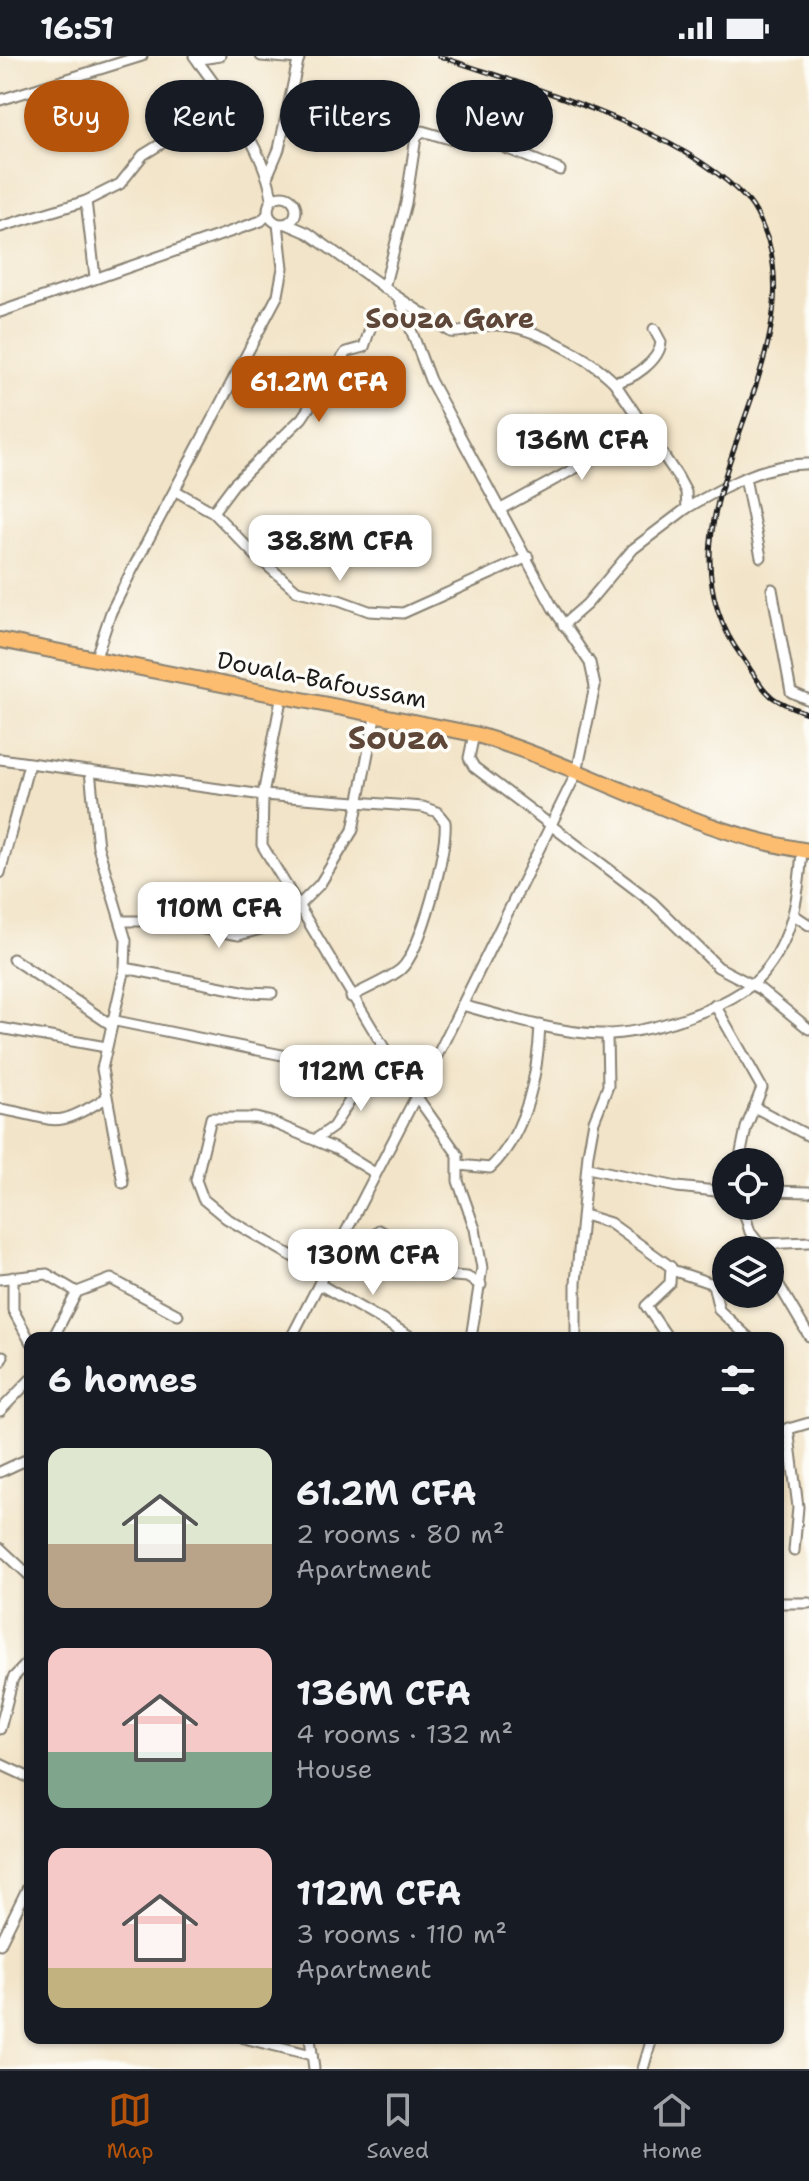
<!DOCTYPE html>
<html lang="en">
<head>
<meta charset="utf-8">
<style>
	:root { --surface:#171b24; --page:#20242c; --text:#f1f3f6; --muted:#9ea1a6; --line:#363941; --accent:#b45309 }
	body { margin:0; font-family:"Shantell Sans",sans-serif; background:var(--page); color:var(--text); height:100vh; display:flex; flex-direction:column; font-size:30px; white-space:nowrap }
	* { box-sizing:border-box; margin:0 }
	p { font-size:26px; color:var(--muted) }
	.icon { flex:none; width:44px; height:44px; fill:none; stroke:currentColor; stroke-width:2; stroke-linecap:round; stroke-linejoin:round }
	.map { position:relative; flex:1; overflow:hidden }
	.side { position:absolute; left:24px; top:1276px; width:760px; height:712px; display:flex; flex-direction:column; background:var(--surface); border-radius:16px; box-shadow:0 2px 6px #0004 }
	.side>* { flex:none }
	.top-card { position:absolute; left:24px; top:24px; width:762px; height:72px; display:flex; gap:16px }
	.controls { position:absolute; left:712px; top:1092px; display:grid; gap:16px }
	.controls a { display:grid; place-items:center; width:72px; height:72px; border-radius:50%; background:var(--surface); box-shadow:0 2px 6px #0004; font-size:40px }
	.price { position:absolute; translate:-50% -68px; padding:0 18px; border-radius:16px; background:#fff; color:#222; font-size:26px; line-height:52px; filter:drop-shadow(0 2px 4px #0008) }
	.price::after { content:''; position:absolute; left:50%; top:48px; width:24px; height:18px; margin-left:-12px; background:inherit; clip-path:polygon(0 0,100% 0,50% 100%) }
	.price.current { background:var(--accent); color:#fff }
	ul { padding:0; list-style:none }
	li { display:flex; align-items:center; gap:24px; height:200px; padding:0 24px }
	li span { display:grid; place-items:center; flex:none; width:224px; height:160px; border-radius:16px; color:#555 }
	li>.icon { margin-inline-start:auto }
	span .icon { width:96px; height:96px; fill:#fffc; stroke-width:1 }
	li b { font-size:34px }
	h2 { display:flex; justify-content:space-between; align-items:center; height:96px; padding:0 24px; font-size:34px }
	.tag { padding:0 28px; border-radius:36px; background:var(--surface); box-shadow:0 2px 6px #0004; font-size:28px; line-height:72px }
	.tag.current { background:var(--accent); color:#fff }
	.status { display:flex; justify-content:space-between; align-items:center; height:56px; padding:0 40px; background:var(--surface); direction:ltr }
	.status svg { height:22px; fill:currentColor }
	.tabs { display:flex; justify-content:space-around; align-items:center; height:112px; border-top:2px solid var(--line); background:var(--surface); font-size:22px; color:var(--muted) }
	.tabs a { display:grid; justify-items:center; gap:4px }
	.tabs .current { color:var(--accent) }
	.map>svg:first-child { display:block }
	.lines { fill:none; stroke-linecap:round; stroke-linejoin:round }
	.minor-casing { stroke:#878072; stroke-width:13 }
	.highway-casing { stroke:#878072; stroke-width:18 }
	.minor { stroke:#fff; stroke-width:9 }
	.highway { stroke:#fcbd6f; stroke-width:14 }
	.rail-casing { stroke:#1c1c1c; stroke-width:5 }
	.rail { stroke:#fdfcf7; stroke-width:2; stroke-dasharray:6; stroke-linecap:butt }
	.labels { text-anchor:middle; stroke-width:7; stroke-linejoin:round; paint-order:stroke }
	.street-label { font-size:24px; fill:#1c1c1c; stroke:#fdfcf7 }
	.quarter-label { font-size:28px; font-weight:bold; fill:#5e4739; stroke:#fdfcf7 }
	.district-label { font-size:32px; font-weight:bold; fill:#5e4739; stroke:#fdfcf7 }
</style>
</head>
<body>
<div class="status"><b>16:51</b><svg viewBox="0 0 49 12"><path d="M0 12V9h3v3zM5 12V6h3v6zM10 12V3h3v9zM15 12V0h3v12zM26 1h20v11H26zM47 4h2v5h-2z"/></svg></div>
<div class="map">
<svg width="809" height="2013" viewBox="0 0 809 2013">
	<rect width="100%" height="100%" fill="#fdfcf7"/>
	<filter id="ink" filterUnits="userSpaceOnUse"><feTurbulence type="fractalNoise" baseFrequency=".0125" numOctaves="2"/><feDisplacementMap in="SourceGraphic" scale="16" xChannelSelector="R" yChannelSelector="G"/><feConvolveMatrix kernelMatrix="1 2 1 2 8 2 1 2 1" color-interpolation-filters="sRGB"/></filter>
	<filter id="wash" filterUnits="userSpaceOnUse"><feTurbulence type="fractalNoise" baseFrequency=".006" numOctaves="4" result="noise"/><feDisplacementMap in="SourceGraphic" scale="32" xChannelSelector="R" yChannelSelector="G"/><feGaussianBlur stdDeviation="1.8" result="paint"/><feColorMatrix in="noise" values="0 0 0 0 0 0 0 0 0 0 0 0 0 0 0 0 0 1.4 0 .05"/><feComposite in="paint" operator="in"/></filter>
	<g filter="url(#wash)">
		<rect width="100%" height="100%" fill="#f2e4c8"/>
	</g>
	<g filter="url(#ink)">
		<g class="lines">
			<!-- minor casing -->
			<g class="minor-casing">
				<g id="minor">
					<path d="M194 0C222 38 267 96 272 144"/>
					<path d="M261 0 299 3"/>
					<path d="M199 7 201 3 220 0"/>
					<path d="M0 44 142 0"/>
					<path d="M267 121 279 93 299 0"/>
					<circle cx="282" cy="154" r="14"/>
					<path d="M86 145 95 221"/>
					<path d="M287 168 308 177 399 242 430 324 553 552 590 607 595 630 577 716 441 992 291 1282"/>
					<path d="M0 171 86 145 120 128 143 99 227 47"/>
					<path d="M384 232 406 147 416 81 422 75 453 84 481 82 560 114"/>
					<path d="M399 242 451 276C466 278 480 268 495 269 531 269 589 301 614 326 632 325 660 304 661 286L654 273"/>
					<path d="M0 256 261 165 268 158"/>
					<path d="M745 422 761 501"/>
					<path d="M176 435 213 456 255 499 297 535 339 544 369 555 403 557 528 501"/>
					<path d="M687 452C723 431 766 406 809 408"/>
					<path d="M501 453 603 397 641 367"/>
					<path d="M213 456 234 428 302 362 346 296 364 291 373 264 405 265"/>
					<path d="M772 533 791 636 809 644"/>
					<path d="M563 569 587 548 633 493 687 452 686 436 678 421 614 326"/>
					<path d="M95 604 111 556 129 520 278 239 283 212 278 168"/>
					<path d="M282 638 263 739 262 789 395 1010 458 1099V1125L475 1173 482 1212 471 1282"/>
					<path d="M474 678 469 702 474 711 652 846 718 911 760 933 809 973"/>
					<path d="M0 703 263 739 423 751 437 756 445 766C448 792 421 896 401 913 388 924 366 932 351 941"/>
					<path d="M90 715 98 791 126 884 125 912 102 1013 123 1127"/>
					<path d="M0 817 29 708"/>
					<path d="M794 859 809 869"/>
					<path d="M123 865H159L239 879 268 871 297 851 320 828 353 774 376 656"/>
					<path d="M13 903 110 968"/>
					<path d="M125 912 247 936 272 937"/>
					<path d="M462 949C506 961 553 976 599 978 642 980 733 952 762 919 793 884 799 838 802 794"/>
					<path d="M715 949 762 1032 746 1072 739 1106"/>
					<path d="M111 964 282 999 322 1014 351 1042"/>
					<path d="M0 972 106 991"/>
					<path d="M754 1051 809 1080"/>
					<path d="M0 1053C57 1062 51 1076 106 1042"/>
					<path d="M316 1083 333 1071 354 1038 395 1010"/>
					<path d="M459 1109 490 1112C527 1077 538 1017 540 969"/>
					<path d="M588 1112 677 1131 726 1136"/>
					<path d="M770 1135 809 1136"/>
					<path d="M742 1150 750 1176 764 1194"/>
					<path d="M584 1159 610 1167 671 1211 670 1227 646 1250 668 1282"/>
					<path d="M379 1174 453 1220 467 1221 481 1229"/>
					<path d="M762 1188 809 1186"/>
					<path d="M672 1214 713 1228 719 1254 749 1282"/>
					<path d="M770 1214 809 1280"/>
					<path d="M323 1218 226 1162 203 1143 196 1124 211 1062H256L271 1066 336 1093 375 1117"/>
					<path d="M13 1221V1254L30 1285"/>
					<path d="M0 1223 47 1218 77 1236 53 1282"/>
					<path d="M319 1228 413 1282"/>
					<path d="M77 1236 111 1223 178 1259"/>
					<path d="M576 1282V1227L588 1098 594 1065 608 1030 607 979"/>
					<path d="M0 1306 3 1300"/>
					<path d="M0 1355 30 1324"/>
					<path d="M788 1372 798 1451 794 1495"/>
					<path d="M778 1376 809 1367"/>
					<path d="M0 1416 30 1402"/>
					<path d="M0 1492 30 1520"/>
					<path d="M778 1547H809"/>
					<path d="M0 1673 13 1622 30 1604"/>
					<path d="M0 1708 30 1722"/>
					<path d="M0 1888 30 1827"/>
					<path d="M244 1982 312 1999"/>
					<path d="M310 1982 314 2013"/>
					<path d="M643 2013 652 1982"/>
				</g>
			</g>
			<!-- highway casing -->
			<g class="highway-casing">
				<path id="highway" d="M0 584 474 678C588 711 691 777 809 795"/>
			</g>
			<!-- minor -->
			<use href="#minor" class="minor"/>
			<!-- highway -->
			<use href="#highway" class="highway"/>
			<!-- rail casing -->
			<g class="rail-casing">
				<path id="rail" d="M439 0C531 32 684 73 749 146 758 156 763 172 768 184 809 324 643 467 742 601 751 613 759 630 771 640 780 648 797 653 809 658"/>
			</g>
			<!-- rail -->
			<use href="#rail" class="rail"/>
		</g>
	</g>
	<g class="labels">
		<!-- street labels -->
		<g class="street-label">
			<text transform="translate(322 624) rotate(11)" y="8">Douala-Bafoussam</text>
		</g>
		<!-- quarter labels -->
		<g class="quarter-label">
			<text x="450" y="272">Souza Gare</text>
		</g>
		<!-- district labels -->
		<g class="district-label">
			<text x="398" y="693">Souza</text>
		</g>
	</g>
</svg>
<div class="controls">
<a><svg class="icon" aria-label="locate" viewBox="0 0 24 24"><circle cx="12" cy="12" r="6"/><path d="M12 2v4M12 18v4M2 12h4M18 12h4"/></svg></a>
<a><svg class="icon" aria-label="layers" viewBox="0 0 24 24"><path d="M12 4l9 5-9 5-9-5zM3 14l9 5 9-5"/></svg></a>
</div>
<b class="price current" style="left:319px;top:368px">61.2M CFA</b>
<b class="price" style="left:582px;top:426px">136M CFA</b>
<b class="price" style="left:340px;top:527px">38.8M CFA</b>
<b class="price" style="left:219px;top:894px">110M CFA</b>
<b class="price" style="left:361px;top:1057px">112M CFA</b>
<b class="price" style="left:373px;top:1241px">130M CFA</b>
<div class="top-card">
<a class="tag current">Buy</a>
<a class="tag">Rent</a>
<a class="tag">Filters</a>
<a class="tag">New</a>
</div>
<section class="side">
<h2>6 homes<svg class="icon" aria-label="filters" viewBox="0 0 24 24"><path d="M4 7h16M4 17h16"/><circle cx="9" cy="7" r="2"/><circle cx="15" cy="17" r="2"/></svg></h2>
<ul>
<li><span style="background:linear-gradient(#dfe7d0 60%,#b9a48a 0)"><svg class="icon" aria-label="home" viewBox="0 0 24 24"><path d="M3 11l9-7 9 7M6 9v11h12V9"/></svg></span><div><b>61.2M CFA</b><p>2 rooms · 80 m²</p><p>Apartment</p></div></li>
<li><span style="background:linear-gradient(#f6c9c9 65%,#7fa58c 0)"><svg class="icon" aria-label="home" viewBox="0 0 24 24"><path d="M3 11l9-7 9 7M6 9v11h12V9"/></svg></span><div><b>136M CFA</b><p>4 rooms · 132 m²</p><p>House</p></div></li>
<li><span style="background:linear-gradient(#f6c9c9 75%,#c2b280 0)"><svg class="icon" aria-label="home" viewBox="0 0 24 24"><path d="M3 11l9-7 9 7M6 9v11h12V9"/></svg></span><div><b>112M CFA</b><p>3 rooms · 110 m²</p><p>Apartment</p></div></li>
</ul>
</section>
</div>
<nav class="tabs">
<a class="current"><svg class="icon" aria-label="map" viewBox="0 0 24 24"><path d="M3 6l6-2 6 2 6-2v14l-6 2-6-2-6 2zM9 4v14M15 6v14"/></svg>Map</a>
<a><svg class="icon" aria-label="saved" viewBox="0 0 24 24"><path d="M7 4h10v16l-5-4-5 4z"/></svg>Saved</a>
<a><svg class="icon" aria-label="home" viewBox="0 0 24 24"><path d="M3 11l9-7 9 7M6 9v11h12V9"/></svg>Home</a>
</nav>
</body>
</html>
